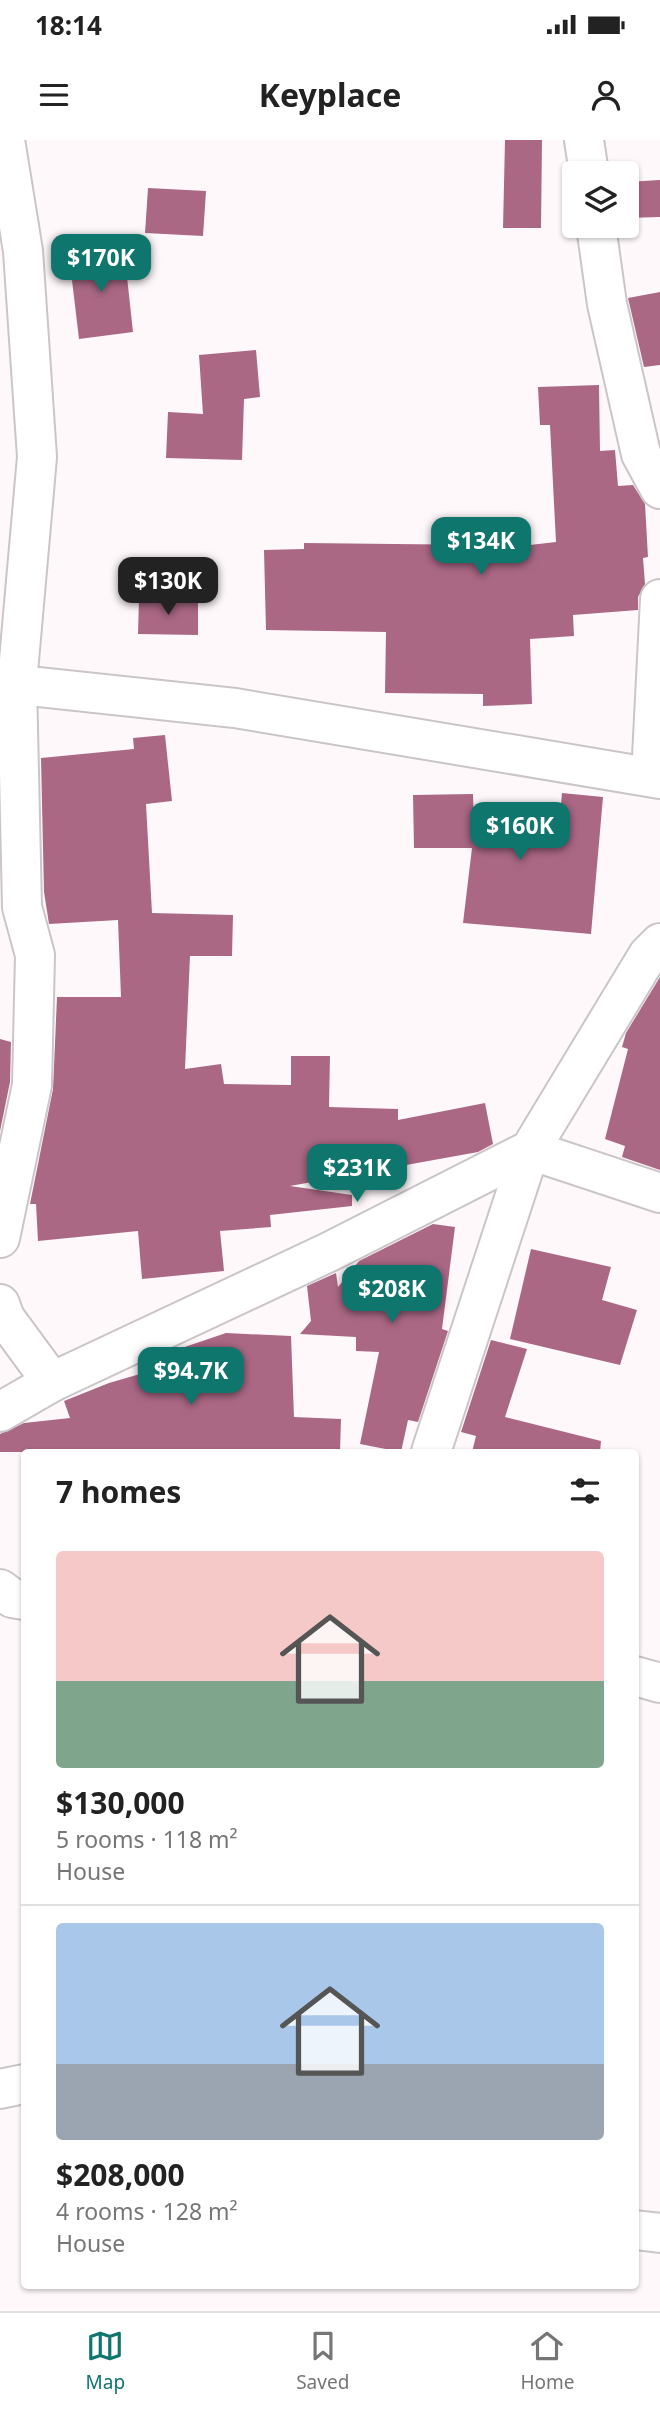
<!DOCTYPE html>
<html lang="en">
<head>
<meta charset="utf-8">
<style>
	:root { --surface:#fff; --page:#f6f6f6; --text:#222; --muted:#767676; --line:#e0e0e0; --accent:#0f766e }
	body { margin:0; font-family:"Noto Sans",sans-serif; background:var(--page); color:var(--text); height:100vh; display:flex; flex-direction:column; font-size:26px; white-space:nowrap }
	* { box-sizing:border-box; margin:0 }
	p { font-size:23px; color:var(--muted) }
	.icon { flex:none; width:38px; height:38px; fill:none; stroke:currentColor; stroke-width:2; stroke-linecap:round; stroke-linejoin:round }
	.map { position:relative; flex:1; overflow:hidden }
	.sheet { position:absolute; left:21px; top:1309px; width:618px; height:840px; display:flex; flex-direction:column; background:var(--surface); border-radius:7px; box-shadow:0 2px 5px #0004 }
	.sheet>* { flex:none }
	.controls { position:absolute; left:562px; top:21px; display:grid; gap:14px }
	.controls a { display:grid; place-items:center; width:77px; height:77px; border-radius:7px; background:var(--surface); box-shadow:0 2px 5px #0004; font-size:35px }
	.price { position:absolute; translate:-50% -60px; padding:0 16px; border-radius:14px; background:var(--accent); color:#fff; font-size:23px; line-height:46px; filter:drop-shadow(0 2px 4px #0008) }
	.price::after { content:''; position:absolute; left:50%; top:42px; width:21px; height:16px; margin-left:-10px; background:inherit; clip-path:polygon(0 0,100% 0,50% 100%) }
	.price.on { background:#222; color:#fff }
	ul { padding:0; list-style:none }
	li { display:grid; align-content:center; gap:14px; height:371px; padding:0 35px }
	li+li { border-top:2px solid var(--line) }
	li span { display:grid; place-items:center; height:217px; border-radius:7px; color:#555 }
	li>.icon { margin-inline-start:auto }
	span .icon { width:126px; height:126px; fill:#fffc; stroke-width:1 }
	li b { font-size:30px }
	h2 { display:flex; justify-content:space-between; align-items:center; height:84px; padding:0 35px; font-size:30px }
	.status { display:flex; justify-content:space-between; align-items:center; height:49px; padding:0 35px; background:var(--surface); direction:ltr }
	.status svg { height:19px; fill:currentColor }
	header { display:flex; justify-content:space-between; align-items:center; height:91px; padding:0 35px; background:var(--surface); font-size:32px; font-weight:700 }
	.menu { display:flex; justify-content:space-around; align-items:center; height:98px; border-top:2px solid var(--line); background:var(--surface); font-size:19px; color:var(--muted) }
	.menu a { display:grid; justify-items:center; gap:4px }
	.menu .on { color:var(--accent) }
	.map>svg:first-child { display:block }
	.building { fill:#ab6885 }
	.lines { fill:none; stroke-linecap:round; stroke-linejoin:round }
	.minor-casing { stroke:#ccc5c8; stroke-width:42 }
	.secondary-casing { stroke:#ccc5c8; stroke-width:42 }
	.minor { stroke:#fff; stroke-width:38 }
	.secondary { stroke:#fff; stroke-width:38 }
</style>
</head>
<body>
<div class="status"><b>18:14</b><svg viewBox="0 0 49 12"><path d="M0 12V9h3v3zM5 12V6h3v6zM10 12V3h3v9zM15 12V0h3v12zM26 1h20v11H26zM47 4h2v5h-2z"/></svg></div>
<header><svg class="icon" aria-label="menu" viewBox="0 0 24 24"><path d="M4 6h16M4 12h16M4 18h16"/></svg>Keyplace<svg class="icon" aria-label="person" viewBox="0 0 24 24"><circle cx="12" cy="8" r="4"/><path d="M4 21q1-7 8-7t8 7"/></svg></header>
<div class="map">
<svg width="660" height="2171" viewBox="0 0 660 2171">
	<rect width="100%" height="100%" fill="#fef8fa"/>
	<!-- building -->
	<g class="building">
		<path d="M505 0H542L541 88H503Z"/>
		<path d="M660 40V77L626 78V42Z"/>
		<path d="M148 48 206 51 203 96 145 93Z"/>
		<path d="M124 109 133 192 79 199 69 115Z"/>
		<path d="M660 152V225L644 227 628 158Z"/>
		<path d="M256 210 260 257 244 259 242 320 166 318 168 272 203 274 199 215Z"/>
		<path d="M599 245 600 311 615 310 618 346 633 345 645 364 648 417 643 418 645 444 638 457V470L573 475 574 496 530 499 532 564 483 566V554L385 553 386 492 266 490 264 410 304 409V403L486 405V410L556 402 550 285H540L538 247Z"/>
		<path d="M139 458 198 460V495L138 494Z"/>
		<path d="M165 595 172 661 146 664 152 773 233 775 232 816H190L185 929 221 924 224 944 291 945V916H330L329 967 398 969V980L485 963 493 1004 478 1012 290 1046 352 1055V1066L270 1075 271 1087 220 1091 224 1131 142 1139 138 1091 38 1101 36 1064H30L53 949 57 857H121L118 780 49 784 44 752 41 618 134 609 133 598Z"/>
		<path d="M562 653 603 657 591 794 463 783 472 708H414L413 655 473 654 474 686 475 679 559 687Z"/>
		<path d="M660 837V1030L622 1017 625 1006 605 999 628 909 622 907 626 893Z"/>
		<path d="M0 899 11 902 10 942 0 991Z"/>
		<path d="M433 1084 455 1087 442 1189 448 1191 418 1282 408 1280 401 1312 360 1304 379 1212 356 1211V1197L300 1194 311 1181 307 1146 336 1133 338 1147 359 1121Z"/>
		<path d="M531 1109 611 1127 602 1160 637 1170 620 1225 510 1199Z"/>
		<path d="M226 1193 291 1196 294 1277 341 1279 340 1312H0V1294L24 1283 70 1278 64 1261 109 1243 171 1225 167 1213Z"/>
		<path d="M491 1200 527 1209 505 1277 601 1301 600 1312H472L476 1296 461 1292Z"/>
	</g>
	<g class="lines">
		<!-- minor casing -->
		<g class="minor-casing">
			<g id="minor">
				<path d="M584 0 589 33"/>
				<path d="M596 86 607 164 641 314 660 349"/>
				<path d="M651 637 660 459"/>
				<path d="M0 1098 32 945 35 815 22 767 17 543 37 317 23 111 5 0"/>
				<path d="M0 1164 5 1178 52 1242"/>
				<path d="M0 1272 52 1242 329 1112 530 1010 648 815 660 803"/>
				<path d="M431 1312 530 1010 660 1053"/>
				<path d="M0 1449 12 1458 24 1460"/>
				<path d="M635 1536 660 1543"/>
				<path d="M0 1949 24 1944"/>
				<path d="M635 2090 660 2093"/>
			</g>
		</g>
		<!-- secondary casing -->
		<g class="secondary-casing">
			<path id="secondary" d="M0 543 235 568 660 639"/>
		</g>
		<!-- minor -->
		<use href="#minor" class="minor"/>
		<!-- secondary -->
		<use href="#secondary" class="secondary"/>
	</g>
</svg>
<div class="controls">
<a><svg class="icon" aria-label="layers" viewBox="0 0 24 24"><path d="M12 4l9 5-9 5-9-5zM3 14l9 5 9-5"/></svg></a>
</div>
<b class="price" style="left:101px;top:154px">$170K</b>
<b class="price" style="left:481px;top:437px">$134K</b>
<b class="price on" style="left:168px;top:477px">$130K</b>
<b class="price" style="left:520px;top:722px">$160K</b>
<b class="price" style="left:357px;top:1064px">$231K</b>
<b class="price" style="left:392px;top:1185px">$208K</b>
<b class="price" style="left:191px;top:1267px">$94.7K</b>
<section class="sheet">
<h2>7 homes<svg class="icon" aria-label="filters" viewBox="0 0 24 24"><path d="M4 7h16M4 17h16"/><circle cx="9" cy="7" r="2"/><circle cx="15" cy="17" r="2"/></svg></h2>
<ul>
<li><span style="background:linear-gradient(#f6c9c9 60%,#7fa58c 0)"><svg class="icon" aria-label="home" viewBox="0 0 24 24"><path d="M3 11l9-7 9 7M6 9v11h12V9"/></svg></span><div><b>$130,000</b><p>5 rooms · 118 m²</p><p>House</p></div></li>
<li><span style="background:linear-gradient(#a9c7e8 65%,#9aa5b1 0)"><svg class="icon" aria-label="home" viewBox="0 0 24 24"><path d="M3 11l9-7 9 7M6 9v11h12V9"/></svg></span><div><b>$208,000</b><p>4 rooms · 128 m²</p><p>House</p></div></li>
</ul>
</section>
</div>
<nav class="menu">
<a class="on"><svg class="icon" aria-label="map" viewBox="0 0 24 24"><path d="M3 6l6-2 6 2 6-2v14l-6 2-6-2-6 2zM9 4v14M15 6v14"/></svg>Map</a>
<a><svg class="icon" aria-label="saved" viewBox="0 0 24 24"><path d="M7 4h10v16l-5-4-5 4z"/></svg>Saved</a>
<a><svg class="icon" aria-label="home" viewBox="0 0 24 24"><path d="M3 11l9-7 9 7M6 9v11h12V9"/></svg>Home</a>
</nav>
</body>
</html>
